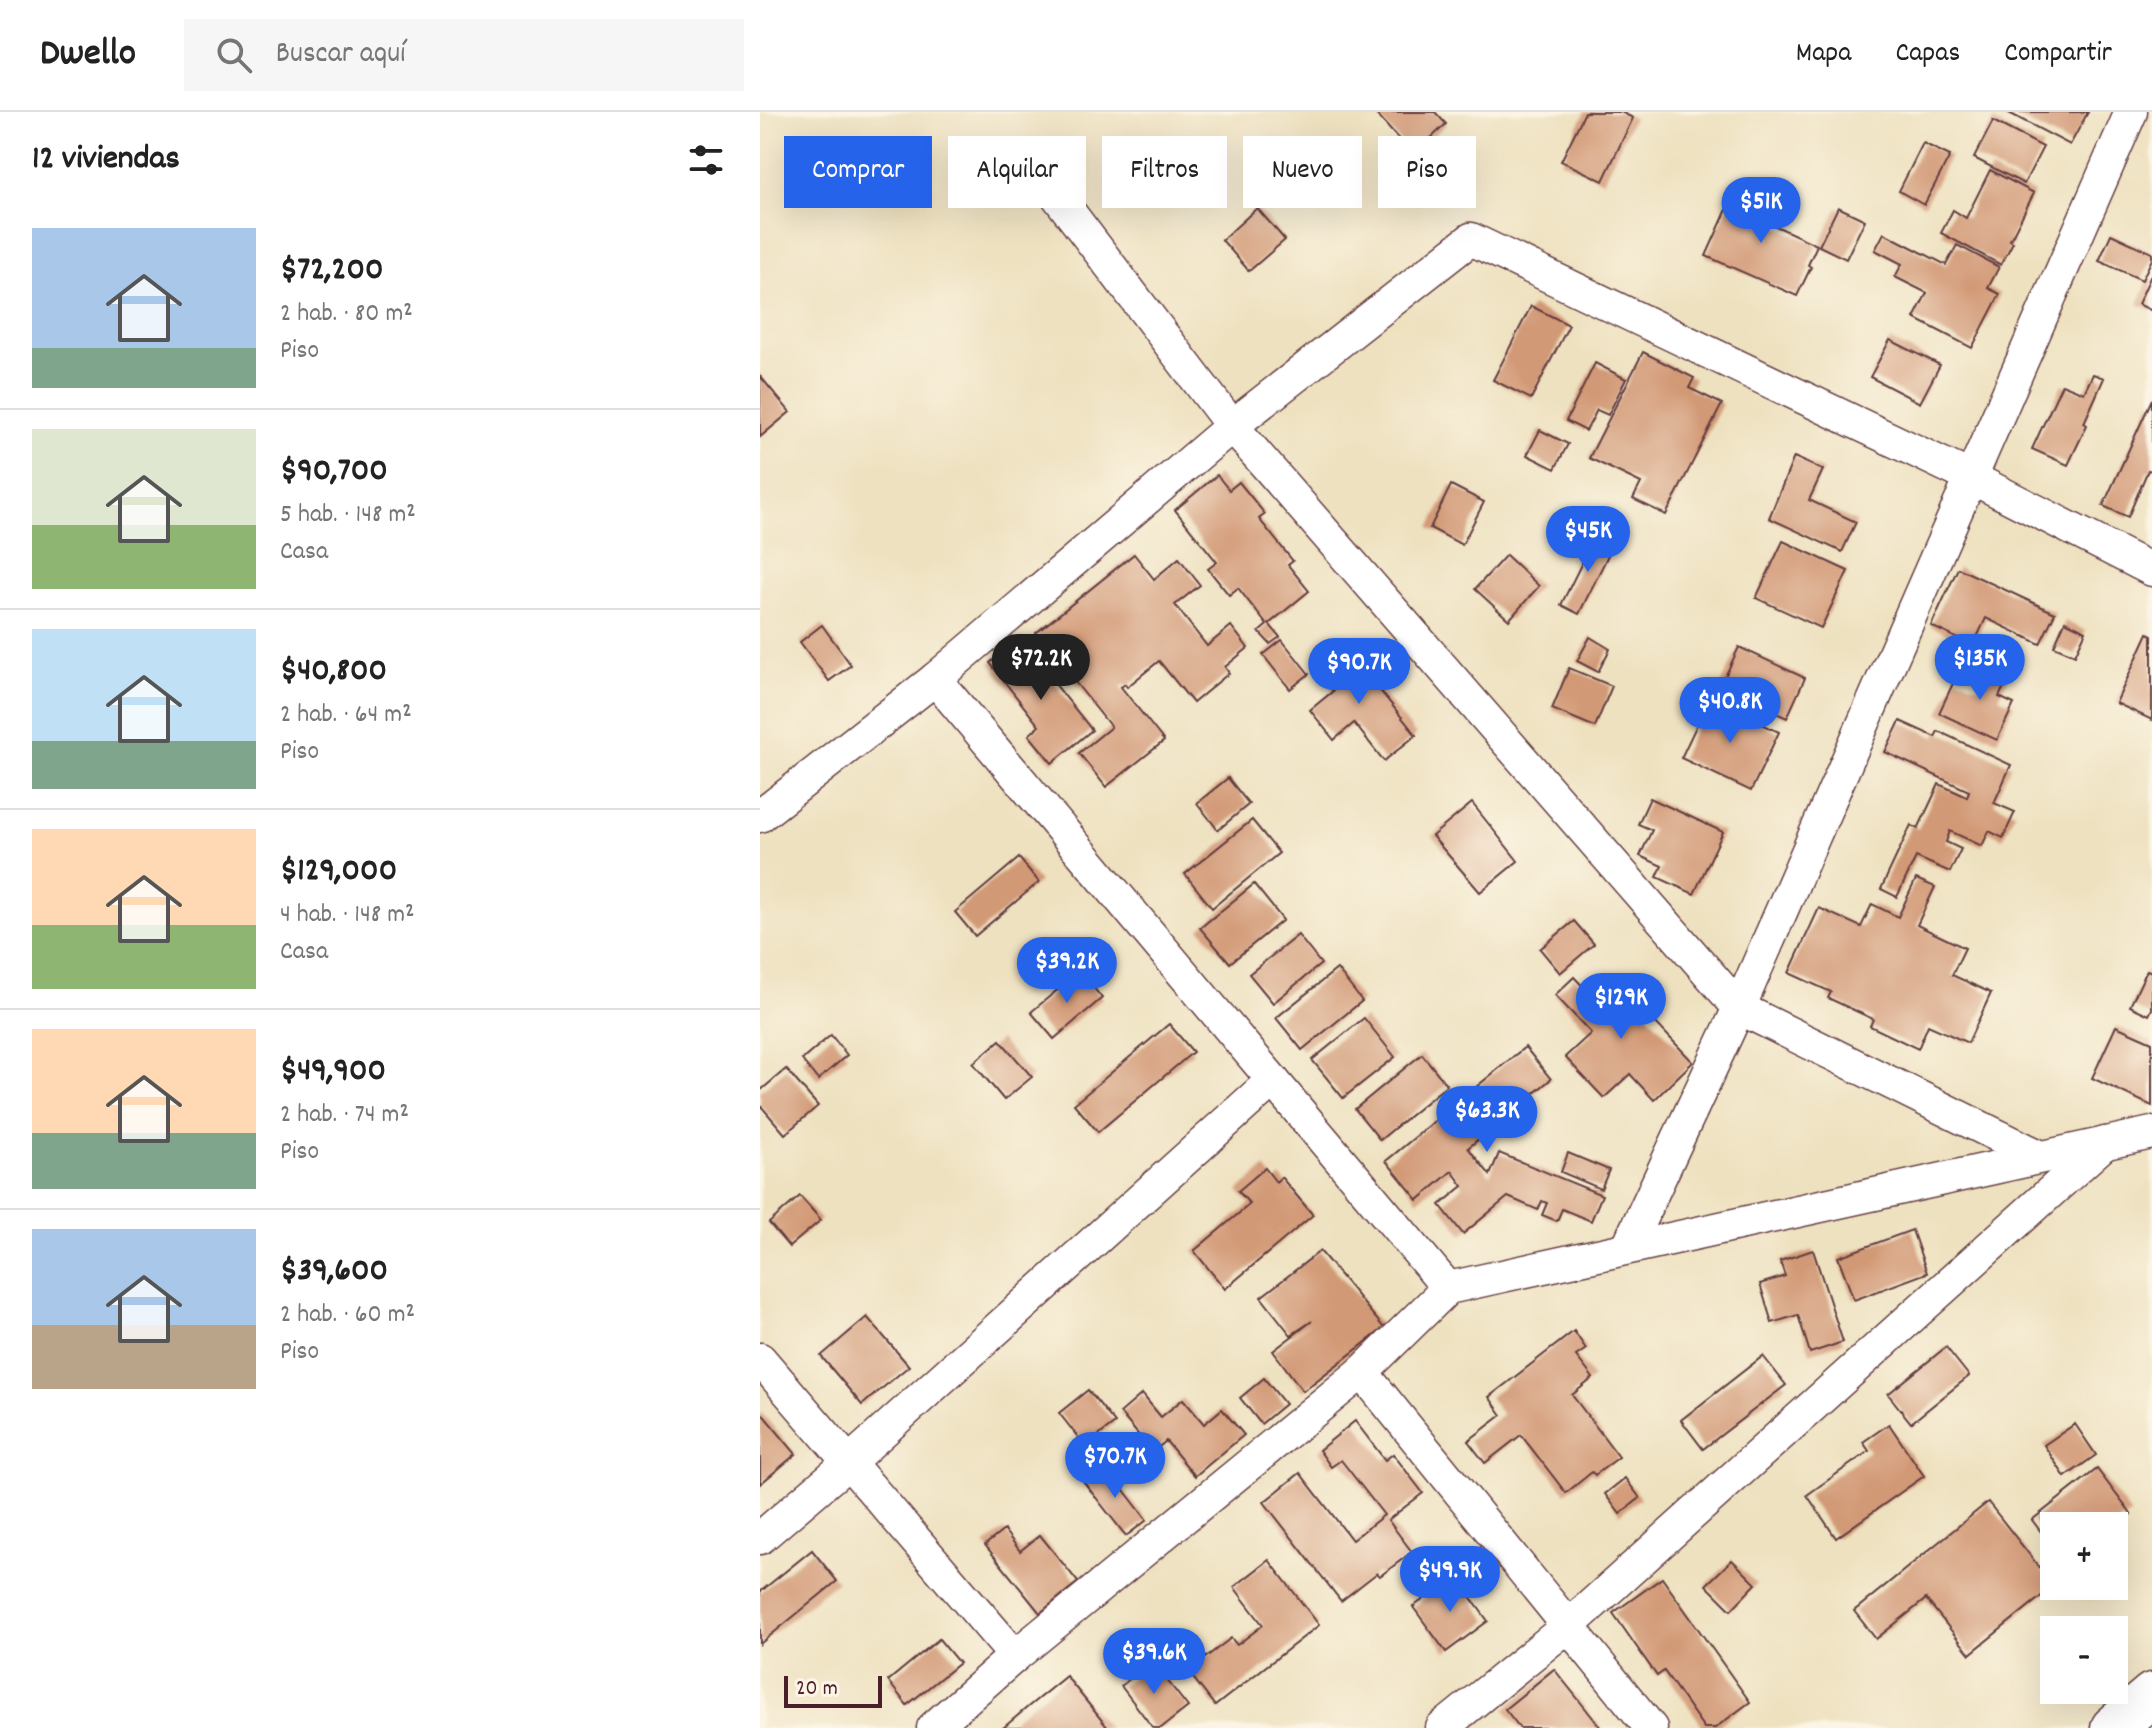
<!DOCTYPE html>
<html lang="es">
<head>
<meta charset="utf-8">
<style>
	:root { --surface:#fff; --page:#f6f6f6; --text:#222; --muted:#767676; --line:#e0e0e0; --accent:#2563eb }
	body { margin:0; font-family:Dekko,sans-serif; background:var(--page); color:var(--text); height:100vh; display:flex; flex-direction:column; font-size:30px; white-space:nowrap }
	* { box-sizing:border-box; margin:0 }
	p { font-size:26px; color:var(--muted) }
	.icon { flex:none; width:44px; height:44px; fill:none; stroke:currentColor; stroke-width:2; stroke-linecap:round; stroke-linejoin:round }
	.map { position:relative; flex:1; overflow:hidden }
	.panel { display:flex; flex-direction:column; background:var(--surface); width:760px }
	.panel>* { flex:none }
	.top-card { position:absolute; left:24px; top:24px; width:760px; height:72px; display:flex; gap:16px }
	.tools { position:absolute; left:1280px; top:1400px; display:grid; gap:16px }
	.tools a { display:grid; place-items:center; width:88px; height:88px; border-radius:0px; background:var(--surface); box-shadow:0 8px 32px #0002; font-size:40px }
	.scale { position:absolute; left:24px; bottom:20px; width:98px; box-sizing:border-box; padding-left:8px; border:4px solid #4a1f2b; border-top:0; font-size:22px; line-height:28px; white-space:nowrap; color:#4a1f2b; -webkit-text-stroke:6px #fcf5e5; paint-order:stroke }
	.price { position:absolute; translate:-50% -68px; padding:0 18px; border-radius:28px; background:var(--accent); color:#fff; font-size:26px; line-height:52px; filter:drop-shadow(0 2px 4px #0008) }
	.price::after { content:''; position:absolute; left:50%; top:48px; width:24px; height:18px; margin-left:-12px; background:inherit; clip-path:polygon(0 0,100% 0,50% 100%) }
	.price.on { background:#222; color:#fff }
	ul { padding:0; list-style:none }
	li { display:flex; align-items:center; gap:24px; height:200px; padding:0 32px }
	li+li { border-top:2px solid var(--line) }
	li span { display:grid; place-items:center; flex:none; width:224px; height:160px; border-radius:0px; color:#555 }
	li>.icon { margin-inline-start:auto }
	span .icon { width:96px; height:96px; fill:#fffc; stroke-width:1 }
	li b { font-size:34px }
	h2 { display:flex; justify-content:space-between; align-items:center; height:96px; padding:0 32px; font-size:34px }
	.tag { padding:0 28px; border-radius:0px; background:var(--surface); box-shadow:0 8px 32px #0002; font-size:28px; line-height:72px }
	.tag.on { background:var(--accent); color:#fff }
	header { display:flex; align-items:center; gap:48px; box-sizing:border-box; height:112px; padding:0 40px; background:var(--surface); border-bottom:2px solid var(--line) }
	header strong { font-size:38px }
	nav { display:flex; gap:44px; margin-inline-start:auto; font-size:28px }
	.search { width:560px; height:72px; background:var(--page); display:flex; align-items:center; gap:20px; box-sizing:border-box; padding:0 28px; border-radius:0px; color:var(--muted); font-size:30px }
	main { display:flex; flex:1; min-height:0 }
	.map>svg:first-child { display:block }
	.building { fill:#d29976 }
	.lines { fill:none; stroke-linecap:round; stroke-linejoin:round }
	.minor-casing { stroke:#633c41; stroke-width:35 }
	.highway-casing { stroke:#633c41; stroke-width:47 }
	.minor { stroke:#fff; stroke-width:32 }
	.highway { stroke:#fff; stroke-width:44 }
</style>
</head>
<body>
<header>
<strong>Dwello</strong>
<div class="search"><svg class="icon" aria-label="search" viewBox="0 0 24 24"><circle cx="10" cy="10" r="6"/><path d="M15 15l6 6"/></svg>Buscar aquí</div>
<nav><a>Mapa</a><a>Capas</a><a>Compartir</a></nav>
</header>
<main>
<section class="panel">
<h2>12 viviendas<svg class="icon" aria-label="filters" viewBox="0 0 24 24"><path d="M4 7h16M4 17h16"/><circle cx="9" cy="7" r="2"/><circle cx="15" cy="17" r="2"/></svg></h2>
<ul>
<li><span style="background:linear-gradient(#a9c7e8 75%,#7fa58c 0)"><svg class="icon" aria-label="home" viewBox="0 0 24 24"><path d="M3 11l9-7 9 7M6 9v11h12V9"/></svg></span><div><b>$72,200</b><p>2 hab. · 80 m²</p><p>Piso</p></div></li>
<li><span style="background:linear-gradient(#dfe7d0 60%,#8fb573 0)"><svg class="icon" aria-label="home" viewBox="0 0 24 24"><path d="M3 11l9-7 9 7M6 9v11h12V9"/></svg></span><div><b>$90,700</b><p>5 hab. · 148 m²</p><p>Casa</p></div></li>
<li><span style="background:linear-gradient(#bfe0f5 70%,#7fa58c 0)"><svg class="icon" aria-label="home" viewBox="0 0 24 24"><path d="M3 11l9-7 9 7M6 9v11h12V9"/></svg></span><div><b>$40,800</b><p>2 hab. · 64 m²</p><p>Piso</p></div></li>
<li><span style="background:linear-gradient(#ffd9b3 60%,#8fb573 0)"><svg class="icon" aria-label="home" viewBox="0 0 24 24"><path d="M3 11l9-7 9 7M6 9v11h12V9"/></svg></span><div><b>$129,000</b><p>4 hab. · 148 m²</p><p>Casa</p></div></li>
<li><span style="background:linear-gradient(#ffd9b3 65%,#7fa58c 0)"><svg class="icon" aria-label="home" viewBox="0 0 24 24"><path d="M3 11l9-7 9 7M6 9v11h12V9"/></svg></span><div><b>$49,900</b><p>2 hab. · 74 m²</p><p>Piso</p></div></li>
<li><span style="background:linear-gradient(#a9c7e8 60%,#b9a48a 0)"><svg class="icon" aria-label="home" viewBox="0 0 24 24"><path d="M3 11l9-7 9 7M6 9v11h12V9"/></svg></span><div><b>$39,600</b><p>2 hab. · 60 m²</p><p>Piso</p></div></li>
</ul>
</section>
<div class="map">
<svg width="1392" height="1616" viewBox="0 0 1392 1616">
	<rect width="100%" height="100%" fill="#fcf5e5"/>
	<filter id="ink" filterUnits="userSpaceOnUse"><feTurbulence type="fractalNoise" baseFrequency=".0125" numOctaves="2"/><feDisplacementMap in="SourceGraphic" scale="16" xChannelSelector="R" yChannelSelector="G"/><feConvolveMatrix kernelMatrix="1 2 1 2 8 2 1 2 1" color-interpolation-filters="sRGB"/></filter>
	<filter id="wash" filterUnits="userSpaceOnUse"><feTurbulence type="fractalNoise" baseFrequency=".006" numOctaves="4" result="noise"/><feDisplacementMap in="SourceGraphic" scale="32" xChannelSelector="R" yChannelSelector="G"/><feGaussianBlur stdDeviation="1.8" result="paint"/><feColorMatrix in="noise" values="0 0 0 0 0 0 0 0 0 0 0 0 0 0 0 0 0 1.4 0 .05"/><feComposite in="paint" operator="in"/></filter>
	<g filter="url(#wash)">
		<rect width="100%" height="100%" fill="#eee1c0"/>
		<g id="blocks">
			<!-- building -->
			<g class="building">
				<path d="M614 0H675L686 12 653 43Z"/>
				<path d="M825 0H861L873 6 843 69 801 49Z"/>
				<path d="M1247 0H1328L1310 33Z"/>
				<path d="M1233 9 1283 35 1264 72 1214 46Z"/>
				<path d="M1163 31 1190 44 1164 93 1139 79Z"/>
				<path d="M1230 58 1274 81 1250 128 1253 130 1241 153 1181 121 1193 98 1206 106Z"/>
				<path d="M977 75 1014 92 1007 110 1057 133 1048 153 1051 155 1037 184 946 144Z"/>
				<path d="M1078 95 1105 108 1086 147 1059 134Z"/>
				<path d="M497 96 525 128 489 159 462 128Z"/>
				<path d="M1124 121 1186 153 1197 133 1239 155 1228 176 1240 182 1212 236 1154 206 1167 181 1135 165 1142 152 1115 138Z"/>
				<path d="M1351 122 1392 141V147L1382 168 1339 149Z"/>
				<path d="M1392 161V199L1378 192Z"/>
				<path d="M771 194 809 213 771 287 733 268Z"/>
				<path d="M1130 228 1180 253 1160 291 1110 265Z"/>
				<path d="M883 240 934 266 929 276 962 292 906 403 873 387 881 371 829 346Z"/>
				<path d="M835 251 866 267 848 303 837 298 826 319 806 309Z"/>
				<path d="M1333 262 1344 266 1324 311 1327 313 1308 353 1272 337 1302 272 1324 281Z"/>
				<path d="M0 264 30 300 0 325Z"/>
				<path d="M1392 287V359L1388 358 1368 405 1343 394Z"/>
				<path d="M780 318 808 332 795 357 767 343Z"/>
				<path d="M1034 345 1063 358 1049 388 1096 410 1082 440 1009 406Z"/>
				<path d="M457 363 469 378 479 370 505 402 499 407 533 449 528 453 549 479 509 512 520 525 510 532 499 520 507 513 478 476 469 483 448 457 457 450 415 398Z"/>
				<path d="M691 373 724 390 702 433 670 416Z"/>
				<path d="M836 422 854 431 819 502 801 493Z"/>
				<path d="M1023 429 1088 459 1061 516 996 486Z"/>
				<path d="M374 442 394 467 419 446 440 473 415 493 447 534 471 514 488 536 465 555 469 561 433 591 399 549 367 575 365 572 361 575 404 629 346 675 319 641 351 615 276 521Z"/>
				<path d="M746 443 779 474 749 508 715 477Z"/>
				<path d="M1198 456 1295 501 1280 532 1226 506 1213 534 1171 514Z"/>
				<path d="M1305 509 1326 519 1315 543 1294 534Z"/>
				<path d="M62 513 91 553 69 569 40 530Z"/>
				<path d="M1388 521 1392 523V608L1356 591Z"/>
				<path d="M830 525 850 537 838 560 817 549Z"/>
				<path d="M259 527 332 618 292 651 269 623 279 614 230 551Z"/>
				<path d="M522 528 549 562 530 577 503 543Z"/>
				<path d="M583 532 656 623 624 649 594 611 574 628 550 598 573 579 555 556Z"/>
				<path d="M979 535 1045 566 1027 606 960 575Z"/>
				<path d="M1231 548 1252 558 1239 585 1254 592 1237 628 1179 601 1196 565 1219 575Z"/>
				<path d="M809 556 852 574 835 615 792 597Z"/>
				<path d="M949 587 1019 620 991 679 921 646Z"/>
				<path d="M1140 609 1175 625 1178 619 1251 653 1234 691 1255 700 1243 726 1229 719 1222 734 1190 719 1186 730 1201 737 1190 760 1156 745 1137 785 1121 777 1151 713 1158 717 1179 672 1207 685 1209 679 1125 640Z"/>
				<path d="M468 666 489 692 458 718 437 691Z"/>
				<path d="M890 686 963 720 934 782 897 765 902 754 880 744 892 718 878 712Z"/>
				<path d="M712 691 758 749 720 780 672 724Z"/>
				<path d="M492 708 519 741 452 796 425 762Z"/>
				<path d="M259 746 279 770 215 824 195 800Z"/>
				<path d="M1156 767 1175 775 1157 813 1205 836 1192 863 1231 881 1208 931 1168 913 1158 937 1110 914 1113 907 1068 886 1071 880 1029 861 1059 796 1101 815 1112 792 1138 805Z"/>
				<path d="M494 772 523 808 470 851 440 816Z"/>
				<path d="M814 809 834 832 800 861 780 837Z"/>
				<path d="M538 823 561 852 513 891 489 862Z"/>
				<path d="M577 857 602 889 542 938 516 906Z"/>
				<path d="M1387 858 1392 860V897L1389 903 1370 894Z"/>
				<path d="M320 859 342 886 294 927 271 900Z"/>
				<path d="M851 864 933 950 894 988 870 962 844 986 805 945 831 921 795 883 814 865 831 883Z"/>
				<path d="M604 906 635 945 583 986 552 948Z"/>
				<path d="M409 912 433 940 338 1020 314 992Z"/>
				<path d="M1356 914 1392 930V994L1332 966Z"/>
				<path d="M71 923 87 943 58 968 42 948Z"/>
				<path d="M240 928 272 965 244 988 213 951Z"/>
				<path d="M765 935 791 967 708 1036 730 1063 739 1041 842 1083 831 1109 802 1097 797 1109 782 1103 787 1091 782 1089 778 1098 748 1085 703 1122 680 1093 703 1074 692 1059 658 1088 626 1049Z"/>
				<path d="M662 942 687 973 620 1028 595 997Z"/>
				<path d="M26 957 58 994 25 1022 0 993V979Z"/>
				<path d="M808 1041 849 1058 841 1077 801 1060Z"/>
				<path d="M505 1056 516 1070 521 1065 553 1103 465 1177 434 1139 490 1092 478 1079Z"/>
				<path d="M40 1084 61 1108 29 1135 9 1111Z"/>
				<path d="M1152 1118 1167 1161 1094 1188 1078 1145Z"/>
				<path d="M1053 1138 1083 1230 1050 1241 1038 1203 1012 1211 1000 1172 1025 1164 1020 1149Z"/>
				<path d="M560 1139 624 1216 543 1279 513 1239 552 1209 531 1223 501 1185Z"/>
				<path d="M107 1205 149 1254 102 1293 61 1244Z"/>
				<path d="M814 1219 826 1237 816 1244 833 1266 812 1283 859 1345 835 1363 832 1360 806 1381 761 1323 725 1351 708 1329 742 1303 729 1285Z"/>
				<path d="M1186 1235 1209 1264 1151 1311 1128 1282Z"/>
				<path d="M1003 1244 1026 1273 943 1337 921 1308Z"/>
				<path d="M504 1266 525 1292 501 1312 480 1286Z"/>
				<path d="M328 1278 355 1311 325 1334 299 1301Z"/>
				<path d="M382 1282 401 1305 423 1287 444 1312 462 1297 484 1323 435 1364 406 1329 393 1340 360 1301Z"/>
				<path d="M0 1299 36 1342 0 1372Z"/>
				<path d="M595 1309 625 1348 633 1342 663 1381 628 1408 652 1440 620 1464 617 1461 581 1489 504 1390 540 1361 592 1428 624 1403 581 1348 571 1355 559 1338Z"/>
				<path d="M1129 1312 1164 1364 1076 1426 1047 1383 1109 1339 1103 1330Z"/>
				<path d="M1315 1312 1336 1343 1305 1365 1284 1333Z"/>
				<path d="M344 1352 387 1408 366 1424 323 1369Z"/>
				<path d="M1337 1357 1371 1402 1354 1414 1365 1428 1354 1437V1414H1294V1437L1272 1408Z"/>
				<path d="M865 1366 880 1386 860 1402 845 1382Z"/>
				<path d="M1228 1390 1294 1474 1210 1542 1166 1487 1116 1527 1094 1499Z"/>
				<path d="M244 1418 260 1439 280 1423 318 1470 280 1501 225 1433Z"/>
				<path d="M52 1438 77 1469 0 1532V1480Z"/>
				<path d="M509 1448 559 1513 455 1594 428 1559 471 1526 477 1533 503 1513 474 1475Z"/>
				<path d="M972 1448 996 1472 971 1498 946 1473Z"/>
				<path d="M695 1464 728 1509 686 1540 653 1495Z"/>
				<path d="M902 1466 990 1590 955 1616H944L904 1559 897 1564 853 1501Z"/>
				<path d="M179 1527 199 1551 147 1593 128 1569Z"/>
				<path d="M392 1549 428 1595 401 1616H393L361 1574Z"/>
				<path d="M794 1557 822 1592 841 1616H760L745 1597Z"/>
				<path d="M306 1564 348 1616H243L269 1594Z"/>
			</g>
		</g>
	</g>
	<g filter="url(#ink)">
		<use href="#blocks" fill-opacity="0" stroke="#633c41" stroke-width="2"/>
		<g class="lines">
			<!-- minor casing -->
			<g class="minor-casing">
				<g id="minor">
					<path d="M279 60 472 314 979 896 1279 1044"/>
					<path d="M175 567 688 1176"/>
					<path d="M0 704 175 567 472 314 711 127 1210 365 1392 458"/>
					<path d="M867 1136 979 896 1371 0"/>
					<path d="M0 1247 255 1544"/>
					<path d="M602 1260 891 1616"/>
					<path d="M0 1426 88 1351 513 968"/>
					<path d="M173 1616 255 1544 602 1260 688 1176 1392 1021"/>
					<path d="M682 1616 808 1514 1345 1031"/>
				</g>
			</g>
			<!-- highway casing -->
			<g class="highway-casing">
				<path id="highway" d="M1353 1616 1392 1583"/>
			</g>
			<!-- minor -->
			<use href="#minor" class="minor"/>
			<!-- highway -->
			<use href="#highway" class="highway"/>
		</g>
	</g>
</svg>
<div class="tools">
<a>+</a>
<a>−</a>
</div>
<div class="scale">20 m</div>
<b class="price" style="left:1001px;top:133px">$51K</b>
<b class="price" style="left:828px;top:462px">$45K</b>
<b class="price on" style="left:281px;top:590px">$72.2K</b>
<b class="price" style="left:1220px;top:590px">$135K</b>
<b class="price" style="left:599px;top:594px">$90.7K</b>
<b class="price" style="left:970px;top:633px">$40.8K</b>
<b class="price" style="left:307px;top:893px">$39.2K</b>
<b class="price" style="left:861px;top:929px">$129K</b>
<b class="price" style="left:727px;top:1042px">$63.3K</b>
<b class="price" style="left:355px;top:1388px">$70.7K</b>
<b class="price" style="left:690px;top:1502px">$49.9K</b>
<b class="price" style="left:394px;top:1584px">$39.6K</b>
<div class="top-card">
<a class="tag on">Comprar</a>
<a class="tag">Alquilar</a>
<a class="tag">Filtros</a>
<a class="tag">Nuevo</a>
<a class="tag">Piso</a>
</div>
</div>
</main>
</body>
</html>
